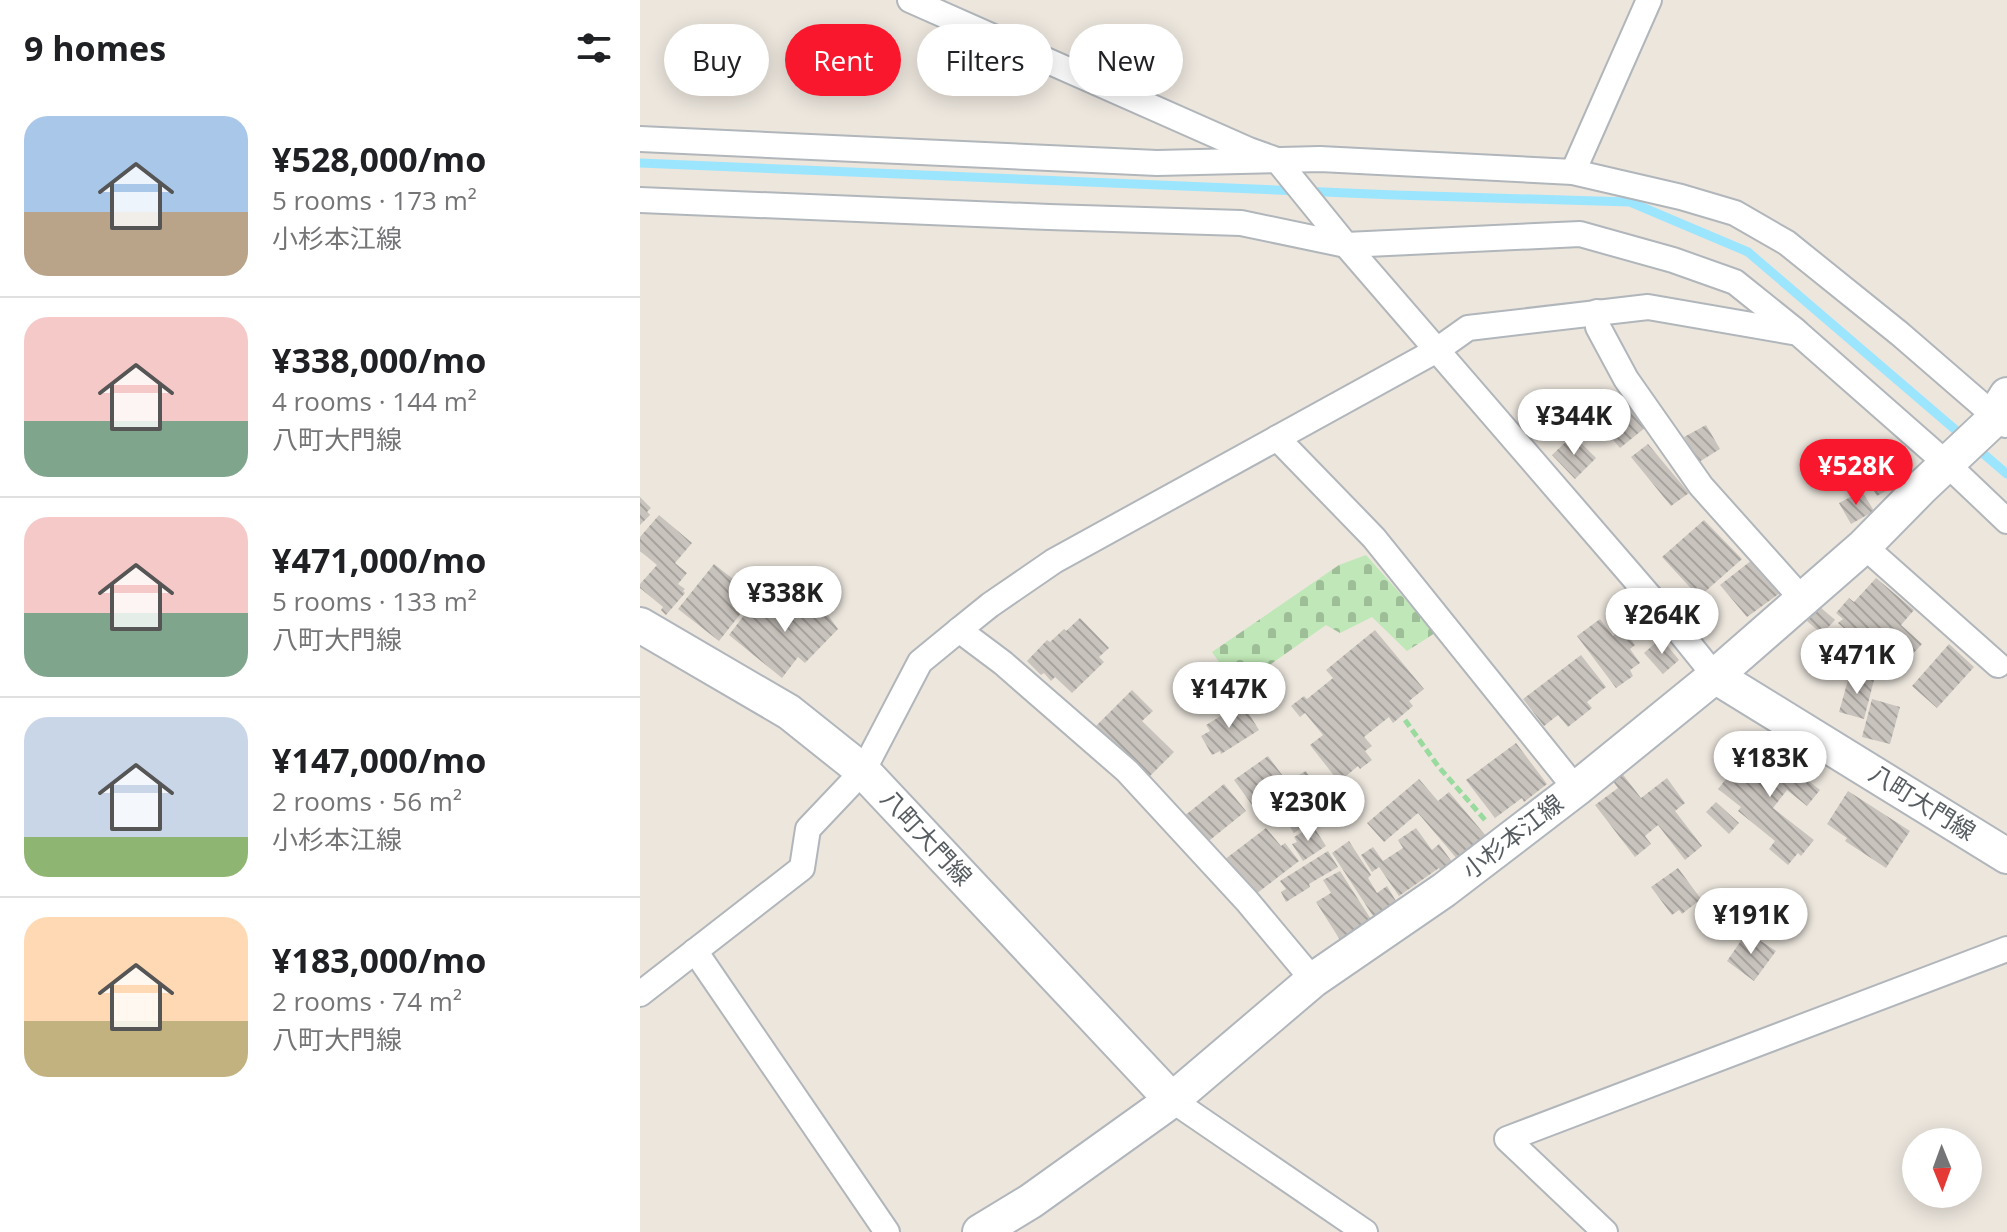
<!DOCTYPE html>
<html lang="en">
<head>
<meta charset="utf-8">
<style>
	:root { --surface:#fff; --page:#f2f2f2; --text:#202124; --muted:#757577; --line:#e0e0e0; --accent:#f9172d }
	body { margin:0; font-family:"Open Sans","Noto Sans JP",sans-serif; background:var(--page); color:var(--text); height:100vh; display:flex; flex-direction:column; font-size:30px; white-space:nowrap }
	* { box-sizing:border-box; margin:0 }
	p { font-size:26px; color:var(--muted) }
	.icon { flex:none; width:44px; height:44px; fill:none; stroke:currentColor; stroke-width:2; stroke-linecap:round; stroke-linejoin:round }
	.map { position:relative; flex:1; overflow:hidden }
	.panel { display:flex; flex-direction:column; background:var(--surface); width:640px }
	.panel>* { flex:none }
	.hud { position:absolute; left:24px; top:24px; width:760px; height:72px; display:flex; gap:16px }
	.needle { width:52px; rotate:179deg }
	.controls { position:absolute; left:1262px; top:1128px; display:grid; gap:16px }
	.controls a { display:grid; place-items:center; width:80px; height:80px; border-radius:50%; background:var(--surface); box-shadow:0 4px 20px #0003; font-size:40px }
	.price { position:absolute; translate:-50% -68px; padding:0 18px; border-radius:28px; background:#fff; color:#222; font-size:26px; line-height:52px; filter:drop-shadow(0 2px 4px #0008) }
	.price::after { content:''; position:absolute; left:50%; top:48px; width:24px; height:18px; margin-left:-12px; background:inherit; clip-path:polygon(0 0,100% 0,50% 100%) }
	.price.active { background:var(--accent); color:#fff }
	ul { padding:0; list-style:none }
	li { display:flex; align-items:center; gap:24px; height:200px; padding:0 24px }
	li+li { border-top:2px solid var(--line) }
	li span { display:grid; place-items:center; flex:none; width:224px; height:160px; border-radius:24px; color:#555 }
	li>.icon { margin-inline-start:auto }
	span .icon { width:96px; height:96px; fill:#fffc; stroke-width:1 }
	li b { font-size:34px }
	h2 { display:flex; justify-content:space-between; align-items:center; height:96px; padding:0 24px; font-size:34px }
	.tag { padding:0 28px; border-radius:36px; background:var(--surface); box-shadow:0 4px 20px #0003; font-size:28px; line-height:72px }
	.tag.active { background:var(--accent); color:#fff }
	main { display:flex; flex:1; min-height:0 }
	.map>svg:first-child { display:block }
	.cemetery { fill:url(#cemetery-stones) }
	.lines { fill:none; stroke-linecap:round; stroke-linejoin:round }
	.stream { stroke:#9be5ff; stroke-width:9 }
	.building { fill:url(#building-back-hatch) }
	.street-casing { stroke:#b1b6bb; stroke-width:28 }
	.secondary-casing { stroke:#b0b6bb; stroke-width:38 }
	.path { stroke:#99da9e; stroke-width:5; stroke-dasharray:8 4; stroke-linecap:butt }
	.street { stroke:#fff; stroke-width:24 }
	.secondary { stroke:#fff; stroke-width:34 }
	.labels { text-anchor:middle; stroke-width:8; stroke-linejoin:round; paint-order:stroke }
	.street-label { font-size:24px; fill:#575d61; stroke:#fff }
</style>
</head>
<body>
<main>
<section class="panel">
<h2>9 homes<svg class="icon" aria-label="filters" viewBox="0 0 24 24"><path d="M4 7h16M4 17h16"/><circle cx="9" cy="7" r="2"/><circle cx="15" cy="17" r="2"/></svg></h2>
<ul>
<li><span style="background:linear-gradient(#a9c7e8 60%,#b9a48a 0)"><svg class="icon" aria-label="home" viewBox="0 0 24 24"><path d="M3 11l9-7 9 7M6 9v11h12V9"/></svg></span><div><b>¥528,000/mo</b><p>5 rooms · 173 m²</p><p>小杉本江線</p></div></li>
<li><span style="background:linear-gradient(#f6c9c9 65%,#7fa58c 0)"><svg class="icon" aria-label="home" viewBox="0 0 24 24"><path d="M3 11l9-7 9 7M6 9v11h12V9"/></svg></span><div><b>¥338,000/mo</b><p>4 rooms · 144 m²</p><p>八町大門線</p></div></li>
<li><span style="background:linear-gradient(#f6c9c9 60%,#7fa58c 0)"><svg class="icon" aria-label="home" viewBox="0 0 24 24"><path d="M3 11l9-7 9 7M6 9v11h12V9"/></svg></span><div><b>¥471,000/mo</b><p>5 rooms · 133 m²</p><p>八町大門線</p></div></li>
<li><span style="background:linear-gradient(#c9d6e8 75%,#8fb573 0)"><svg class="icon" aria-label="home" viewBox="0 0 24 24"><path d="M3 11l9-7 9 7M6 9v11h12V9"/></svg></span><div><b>¥147,000/mo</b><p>2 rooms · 56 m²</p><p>小杉本江線</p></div></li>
<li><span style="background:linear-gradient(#ffd9b3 65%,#c2b280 0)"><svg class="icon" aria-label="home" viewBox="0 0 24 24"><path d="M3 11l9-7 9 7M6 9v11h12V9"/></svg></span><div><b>¥183,000/mo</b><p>2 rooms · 74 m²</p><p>八町大門線</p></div></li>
</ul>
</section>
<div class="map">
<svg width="1367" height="1232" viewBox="0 0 1367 1232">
	<defs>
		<pattern id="cemetery-stones" width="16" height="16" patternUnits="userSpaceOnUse" patternTransform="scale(2)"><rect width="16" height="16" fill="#bfe7b7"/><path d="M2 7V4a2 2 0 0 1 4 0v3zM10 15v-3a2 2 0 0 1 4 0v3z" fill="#9ebe98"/></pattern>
		<pattern id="building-back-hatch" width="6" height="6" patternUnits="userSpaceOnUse" patternTransform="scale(2)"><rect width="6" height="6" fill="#c9c3bd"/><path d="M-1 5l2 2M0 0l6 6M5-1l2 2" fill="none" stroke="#a6a29d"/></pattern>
	</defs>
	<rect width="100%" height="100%" fill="#ece6dd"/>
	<!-- cemetery -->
	<path class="cemetery" d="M726 555 795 633 767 651 732 617 700 633 686 625 597 688 572 652 699 565Z"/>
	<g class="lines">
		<!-- stream -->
		<path class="stream" d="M0 163 755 195 990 202 1108 252 1367 474"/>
	</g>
	<!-- building -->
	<g class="building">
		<path d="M977 393 1006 427 980 448 951 414Z"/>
		<path d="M1066 425 1080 449 1059 462 1044 437Z"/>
		<path d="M933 435 956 458 935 479 912 455Z"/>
		<path d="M1008 444 1049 493 1031 506 991 457Z"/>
		<path d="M1247 464 1260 483 1237 496 1225 477Z"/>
		<path d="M1222 491 1234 511 1211 524 1199 503Z"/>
		<path d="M0 497 11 508 7 512 10 515 0 525Z"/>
		<path d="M19 515 52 543 35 563 47 573 38 584 45 589 43 591 45 593 26 615 21 610 23 607 0 588V584L17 565 0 551V537Z"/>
		<path d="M1064 520 1102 559 1059 597 1022 557Z"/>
		<path d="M1112 560 1140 593 1107 617 1080 585Z"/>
		<path d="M74 564 93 579 91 581 113 598 79 641 38 609Z"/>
		<path d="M1236 578 1274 610 1261 625 1282 644 1255 673 1198 623 1203 619 1196 613 1209 598 1214 602Z"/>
		<path d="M172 593 198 629 165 663 158 657 142 678 89 635 115 601 139 618Z"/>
		<path d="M1180 607 1195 620 1182 634 1167 621Z"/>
		<path d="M440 618 469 648 459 657 464 662 432 693 415 677 411 681 404 673 401 675 387 661 407 640 410 642 424 629 426 631Z"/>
		<path d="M960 619 973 636 983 628 995 645 990 649 1000 663 990 670 993 676 976 688 937 636Z"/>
		<path d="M735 630 784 689 769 701 773 706 753 723 749 717 724 737 732 746 725 751 732 760 720 769 718 766 699 782 670 745 683 735 665 713 660 717 651 706 664 696 667 699 693 678 686 670Z"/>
		<path d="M1021 638 1039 660 1023 674 1004 653Z"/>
		<path d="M1309 644 1334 667 1297 708 1272 686Z"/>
		<path d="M941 655 966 687 947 702 952 708 928 727 918 715 904 726 883 699Z"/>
		<path d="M1210 673 1234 680 1224 719 1199 712Z"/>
		<path d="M492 690 513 711 502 721 534 752 508 778 456 726Z"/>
		<path d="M1232 699 1260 707 1250 744 1222 737Z"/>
		<path d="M602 703 619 730 581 754 580 751 572 755 561 736 570 731 566 725Z"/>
		<path d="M1118 739 1135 753 1127 762 1135 768 1142 760 1180 790 1167 806 1147 790 1133 808 1174 840 1161 856 1158 853 1148 865 1129 849 1135 841 1098 811 1101 807 1078 789Z"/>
		<path d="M876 743 907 784 884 802 882 798 855 818 826 780Z"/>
		<path d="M628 756 654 791 620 816 594 780Z"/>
		<path d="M666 771 676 788 661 797 652 779Z"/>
		<path d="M981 772 1001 798 1027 778 1045 803 1035 811 1062 846 1045 860 1018 825 1005 836 1011 844 995 857 955 805 978 788 972 780Z"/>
		<path d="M779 779 798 801 809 792 846 836 818 860 778 813 744 842 727 823Z"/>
		<path d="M584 784 606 811 565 844 543 817Z"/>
		<path d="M1208 791 1270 831 1246 868 1205 841 1207 838 1187 824Z"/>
		<path d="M1076 802 1099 823 1089 834 1066 812Z"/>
		<path d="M665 809 672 821 654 833 646 821Z"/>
		<path d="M673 826 686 846 663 861 652 844 657 842 654 837Z"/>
		<path d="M626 828 641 846 645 843 659 861 612 897 584 860Z"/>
		<path d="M776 828 792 850 799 844 815 866 803 874 799 868 759 896 739 867 732 872 721 855 733 847 743 861 763 848 758 840Z"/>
		<path d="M709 841 731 875 728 878 737 893 747 886 759 906 743 916 740 912 733 916 692 853Z"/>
		<path d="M688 851 698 867 669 884 670 887 646 902 641 892 646 889 640 881Z"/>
		<path d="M1038 868 1061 899 1042 914 1039 910 1032 915 1011 887Z"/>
		<path d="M700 871 734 924 702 943 676 902 691 893 683 880Z"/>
		<path d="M1107 932 1136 951 1114 981 1087 961Z"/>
	</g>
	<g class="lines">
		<!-- street casing -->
		<g class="street-casing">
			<g id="street">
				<path d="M270 0 609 150 637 160 706 245 1025 614 1075 676"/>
				<path d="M0 139 517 163 680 159 933 172 1041 197 1095 213 1147 243 1260 334 1365 425"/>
				<path d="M933 172 1009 0"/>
				<path d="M0 200 409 217 601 223 706 245 940 234 1033 260 1095 282 1156 331"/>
				<path d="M957 312 958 327 986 379 1061 486 1163 600"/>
				<path d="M637 438 734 538 936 789"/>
				<path d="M1224 546 1358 665"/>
				<path d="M319 630 363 663 487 771 607 901 673 980"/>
				<path d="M55 951 247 1232"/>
				<path d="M0 994 162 868 168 829 223 771 280 662 319 630 350 605 414 561 797 350 828 328 1008 307 1158 333 1307 464 1367 521"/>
				<path d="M532 1100 725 1232"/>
				<path d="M965 1232 867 1139 1367 949"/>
			</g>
		</g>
		<!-- secondary casing -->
		<g class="secondary-casing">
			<g id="secondary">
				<path d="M0 625 149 712 223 771 532 1100"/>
				<path d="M1075 676 1367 856"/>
				<path d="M340 1232 391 1201 532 1100 673 980 804 890 936 789 1075 676 1224 546 1282 487 1349 424 1367 395"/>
			</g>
		</g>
		<!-- path -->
		<path class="path" d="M765 720 798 766 846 821"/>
		<!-- street -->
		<use href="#street" class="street"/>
		<!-- secondary -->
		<use href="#secondary" class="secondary"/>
	</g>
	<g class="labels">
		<!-- street labels -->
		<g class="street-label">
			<text transform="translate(1282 803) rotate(32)" y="8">八町大門線</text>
			<text transform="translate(873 837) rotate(-38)" y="8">小杉本江線</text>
			<text transform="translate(286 838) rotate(47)" y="8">八町大門線</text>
		</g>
	</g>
</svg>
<div class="controls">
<a><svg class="needle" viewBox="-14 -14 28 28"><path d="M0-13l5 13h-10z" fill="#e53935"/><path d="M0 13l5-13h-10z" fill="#757577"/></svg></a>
</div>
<b class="price" style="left:934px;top:457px">¥344K</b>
<b class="price active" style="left:1216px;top:507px">¥528K</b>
<b class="price" style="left:145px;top:634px">¥338K</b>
<b class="price" style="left:1022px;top:656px">¥264K</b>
<b class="price" style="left:1217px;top:696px">¥471K</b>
<b class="price" style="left:589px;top:730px">¥147K</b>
<b class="price" style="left:1130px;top:799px">¥183K</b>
<b class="price" style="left:668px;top:843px">¥230K</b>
<b class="price" style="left:1111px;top:956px">¥191K</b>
<div class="hud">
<a class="tag">Buy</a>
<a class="tag active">Rent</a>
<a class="tag">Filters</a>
<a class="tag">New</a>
</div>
</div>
</main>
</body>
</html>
